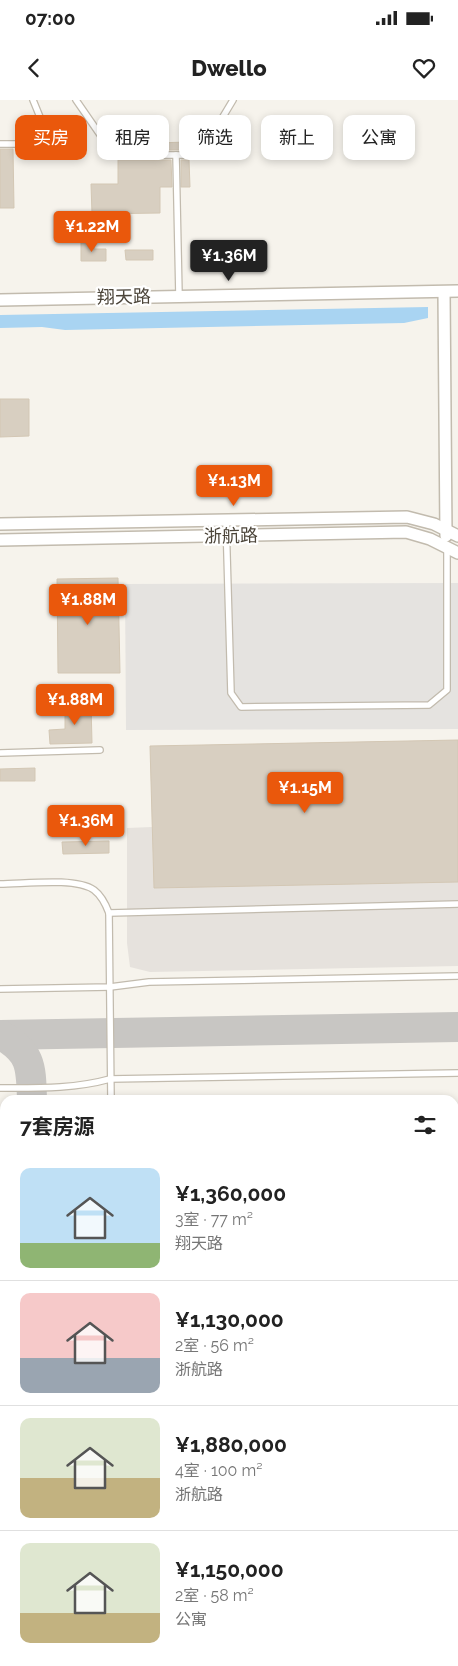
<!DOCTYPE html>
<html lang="zh">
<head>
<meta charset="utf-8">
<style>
	:root { --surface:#fff; --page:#f2f2f2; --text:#222; --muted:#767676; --line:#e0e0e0; --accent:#ea580c }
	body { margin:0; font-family:Raleway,"Noto Sans SC",sans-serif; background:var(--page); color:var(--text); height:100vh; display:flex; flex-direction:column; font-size:19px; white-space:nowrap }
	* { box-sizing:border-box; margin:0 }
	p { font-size:16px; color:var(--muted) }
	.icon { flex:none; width:28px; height:28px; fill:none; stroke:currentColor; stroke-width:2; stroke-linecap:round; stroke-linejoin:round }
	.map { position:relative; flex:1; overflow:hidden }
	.sheet { position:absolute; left:0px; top:995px; width:459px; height:571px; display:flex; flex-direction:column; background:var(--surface); border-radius:15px 15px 0 0; box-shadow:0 2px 8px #0003 }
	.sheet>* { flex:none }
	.hud { position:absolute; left:15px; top:15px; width:429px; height:45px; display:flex; gap:10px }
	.price { position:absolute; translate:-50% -42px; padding:0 11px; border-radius:5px; background:var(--accent); color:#fff; font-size:16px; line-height:32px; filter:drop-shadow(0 1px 2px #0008) }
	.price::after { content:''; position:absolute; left:50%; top:30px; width:15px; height:11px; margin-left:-8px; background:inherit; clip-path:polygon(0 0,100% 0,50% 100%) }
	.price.selected { background:#222; color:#fff }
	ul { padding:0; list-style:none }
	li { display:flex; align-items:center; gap:15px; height:125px; padding:0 20px }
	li+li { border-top:1px solid var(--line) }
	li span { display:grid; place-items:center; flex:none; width:140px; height:100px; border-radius:10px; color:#555 }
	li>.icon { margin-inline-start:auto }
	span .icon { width:60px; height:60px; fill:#fffc; stroke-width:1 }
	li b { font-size:21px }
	h2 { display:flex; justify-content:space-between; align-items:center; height:60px; padding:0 20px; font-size:21px }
	.chip { padding:0 18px; border-radius:10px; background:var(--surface); box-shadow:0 2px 8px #0003; font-size:18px; line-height:45px }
	.chip.selected { background:var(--accent); color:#fff }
	.status { display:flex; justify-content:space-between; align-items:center; height:35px; padding:0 25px; background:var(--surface); direction:ltr }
	.status svg { height:14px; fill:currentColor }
	header { display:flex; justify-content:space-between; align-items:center; height:65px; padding:0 20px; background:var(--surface); font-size:22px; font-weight:800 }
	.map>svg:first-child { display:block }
	.industrial { fill:#e6e2dd }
	.green { fill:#d2eab5 }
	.parking { fill:#e5e3e0 }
	.water { fill:#a9d4f2 }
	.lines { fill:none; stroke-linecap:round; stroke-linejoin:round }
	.taxiway { stroke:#c8c6c3; stroke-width:30 }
	.building { fill:#d8cfc1; stroke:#d3c7b4 }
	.lane-casing { stroke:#c2bbae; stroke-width:8 }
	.street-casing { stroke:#c2bbae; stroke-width:14 }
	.lane { stroke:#fff; stroke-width:5.5 }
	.street { stroke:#fff; stroke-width:11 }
	.labels { text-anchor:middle; stroke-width:4.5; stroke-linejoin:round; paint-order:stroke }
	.street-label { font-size:18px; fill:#4b4439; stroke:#fff }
</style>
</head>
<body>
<div class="status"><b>07:00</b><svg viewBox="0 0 49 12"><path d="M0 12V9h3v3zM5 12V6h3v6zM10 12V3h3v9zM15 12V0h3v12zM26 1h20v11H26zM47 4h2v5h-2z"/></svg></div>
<header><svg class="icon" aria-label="back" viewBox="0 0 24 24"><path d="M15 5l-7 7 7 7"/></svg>Dwello<svg class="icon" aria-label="heart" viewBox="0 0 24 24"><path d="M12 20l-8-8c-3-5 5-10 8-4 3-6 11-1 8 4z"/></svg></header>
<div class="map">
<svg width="458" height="1566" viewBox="0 0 458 1566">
	<rect width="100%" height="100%" fill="#f6f3ec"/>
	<!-- industrial -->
	<path class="industrial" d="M458 640V866L150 872 130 867 127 843V728L152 727 150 646Z"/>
	<!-- green -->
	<path class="green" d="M454 1538H458V1566H27V1561H454Z"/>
	<!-- parking -->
	<path class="parking" d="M458 483V629L126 630 125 484Z"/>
	<!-- water -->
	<path class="water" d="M428 207V218L404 223 65 230 42 227 0 228V215Z"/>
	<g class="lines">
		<!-- taxiway -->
		<g class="taxiway">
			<path d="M0 935 458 927"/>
			<path d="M1 935C32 953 31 967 32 1000"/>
			<path d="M454 1123H458"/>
			<path d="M454 1320H458"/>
			<path d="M0 1334 5 1325"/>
		</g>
	</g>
	<!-- building -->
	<g class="building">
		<path d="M189 42V50H118L117 44Z"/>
		<path d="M0 49H13L14 108H0Z"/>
		<path d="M118 60H171L172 87H160V113L92 114 91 84H118Z"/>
		<path d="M181 60H189L190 87H181Z"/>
		<path d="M81 143H94V149H106V161H81Z"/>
		<path d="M125 150H153V160H126Z"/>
		<path d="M0 299H29V336L0 337Z"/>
		<path d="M118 478 120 573H58L57 479Z"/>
		<path d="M65 604H91L92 643 50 644 49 630 65 629Z"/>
		<path d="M458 640V782L154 788 150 646Z"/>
		<path d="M35 668V681H0V669Z"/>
		<path d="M109 741V753L63 754 62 742Z"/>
	</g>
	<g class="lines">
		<!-- lane casing -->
		<g class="lane-casing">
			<g id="lane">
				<path d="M76 0 114 55H200L233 0"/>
				<path d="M0 44H41L42 22 33 0"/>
				<path d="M176 55 179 196"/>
				<path d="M226 420 231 593 241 607 429 605 447 590V448"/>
				<path d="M0 653 100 650"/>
				<path d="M0 784C24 784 75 777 94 790 102 796 106 805 109 813L111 1000"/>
				<path d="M109 813 458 804"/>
				<path d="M0 889 110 887 149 882 458 876"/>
				<path d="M0 988C37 988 74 989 110 979L458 973"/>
				<path d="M454 1070H458"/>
				<path d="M0 1085H5"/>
				<path d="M454 1169H458"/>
				<path d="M0 1247 5 1249"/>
				<path d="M454 1266H458"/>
				<path d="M0 1427 5 1428"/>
				<path d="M454 1502 458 1519"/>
				<path d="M454 1530H458"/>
			</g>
		</g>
		<!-- street casing -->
		<g class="street-casing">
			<g id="street">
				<path d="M444 192 446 436"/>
				<path d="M0 200 458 191"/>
				<path d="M0 424 407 417 434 424 458 436"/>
				<path d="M0 440 406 432 430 439 458 453"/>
			</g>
		</g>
		<!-- lane -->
		<use href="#lane" class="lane"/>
		<!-- street -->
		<use href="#street" class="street"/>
	</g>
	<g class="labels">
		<!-- street labels -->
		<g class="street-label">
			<text transform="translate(124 197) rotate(-1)" y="6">翔天路</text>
			<text transform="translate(231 436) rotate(-1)" y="6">浙航路</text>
		</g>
	</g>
</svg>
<b class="price" style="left:92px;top:153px">¥1.22M</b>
<b class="price selected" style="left:229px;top:182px">¥1.36M</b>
<b class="price" style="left:234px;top:407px">¥1.13M</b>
<b class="price" style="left:88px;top:526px">¥1.88M</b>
<b class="price" style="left:75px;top:626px">¥1.88M</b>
<b class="price" style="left:305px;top:714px">¥1.15M</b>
<b class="price" style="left:86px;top:747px">¥1.36M</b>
<div class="hud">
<a class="chip selected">买房</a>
<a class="chip">租房</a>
<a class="chip">筛选</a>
<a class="chip">新上</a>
<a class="chip">公寓</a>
</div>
<section class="sheet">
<h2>7套房源<svg class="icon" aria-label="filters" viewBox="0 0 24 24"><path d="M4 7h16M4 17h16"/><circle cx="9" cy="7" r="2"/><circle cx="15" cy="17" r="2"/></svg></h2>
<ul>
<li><span style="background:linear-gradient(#bfe0f5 75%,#8fb573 0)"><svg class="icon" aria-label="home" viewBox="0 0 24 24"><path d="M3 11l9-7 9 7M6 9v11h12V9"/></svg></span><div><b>¥1,360,000</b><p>3室 · 77 m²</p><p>翔天路</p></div></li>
<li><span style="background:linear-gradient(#f6c9c9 65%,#9aa5b1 0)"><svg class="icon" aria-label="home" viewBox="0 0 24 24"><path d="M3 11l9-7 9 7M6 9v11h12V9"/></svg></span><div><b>¥1,130,000</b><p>2室 · 56 m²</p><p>浙航路</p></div></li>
<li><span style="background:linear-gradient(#dfe7d0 60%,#c2b280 0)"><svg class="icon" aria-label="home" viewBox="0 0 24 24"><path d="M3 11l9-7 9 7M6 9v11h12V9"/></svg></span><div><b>¥1,880,000</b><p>4室 · 100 m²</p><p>浙航路</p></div></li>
<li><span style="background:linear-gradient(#dfe7d0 70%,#c2b280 0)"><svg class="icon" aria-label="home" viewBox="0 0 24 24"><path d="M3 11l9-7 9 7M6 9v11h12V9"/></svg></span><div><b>¥1,150,000</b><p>2室 · 58 m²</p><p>公寓</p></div></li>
</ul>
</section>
</div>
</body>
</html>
